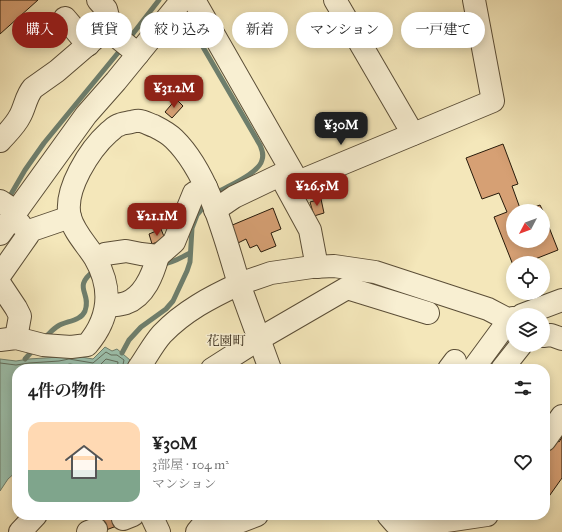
<!DOCTYPE html>
<html lang="ja">
<head>
<meta charset="utf-8">
<style>
	:root { --surface:#fff; --page:#f6f6f6; --text:#222; --muted:#767676; --line:#e0e0e0; --accent:#8f2418 }
	body { margin:0; font-family:"IM FELL Great Primer","Noto Serif JP",serif; background:var(--page); color:var(--text); height:100vh; display:flex; flex-direction:column; font-size:15px; white-space:nowrap }
	* { box-sizing:border-box; margin:0 }
	p { font-size:13px; color:var(--muted) }
	.icon { flex:none; width:22px; height:22px; fill:none; stroke:currentColor; stroke-width:2; stroke-linecap:round; stroke-linejoin:round }
	.map { position:relative; flex:1; overflow:hidden }
	.details { position:absolute; left:12px; top:364px; width:538px; height:156px; display:flex; flex-direction:column; background:var(--surface); border-radius:16px; box-shadow:0 2px 10px #0003 }
	.details>* { flex:none }
	.guide { position:absolute; left:12px; top:12px; width:538px; height:36px; display:flex; gap:8px }
	.needle { width:26px; rotate:229deg }
	.fabs { position:absolute; left:506px; top:204px; display:grid; gap:8px }
	.fabs a { display:grid; place-items:center; width:44px; height:44px; border-radius:50%; background:var(--surface); box-shadow:0 2px 10px #0003; font-size:20px }
	.price { position:absolute; translate:-50% -34px; padding:0 9px; border-radius:8px; background:var(--accent); color:#fff; font-size:13px; line-height:26px; filter:drop-shadow(0 1px 2px #0008) }
	.price::after { content:''; position:absolute; left:50%; top:24px; width:12px; height:9px; margin-left:-6px; background:inherit; clip-path:polygon(0 0,100% 0,50% 100%) }
	.price.current { background:#222; color:#fff }
	ul { padding:0; list-style:none }
	li { display:flex; align-items:center; gap:12px; height:100px; padding:0 16px }
	li+li { border-top:1px solid var(--line) }
	li span { display:grid; place-items:center; flex:none; width:112px; height:80px; border-radius:12px; color:#555 }
	li>.icon { margin-inline-start:auto }
	span .icon { width:48px; height:48px; fill:#fffc; stroke-width:1 }
	li b { font-size:17px }
	h2 { display:flex; justify-content:space-between; align-items:center; height:48px; padding:0 16px; font-size:17px }
	.chip { padding:0 14px; border-radius:18px; background:var(--surface); box-shadow:0 2px 10px #0003; font-size:14px; line-height:36px }
	.chip.current { background:var(--accent); color:#fff }
	.map>svg:first-child { display:block }
	.water { fill:#9cc0ac; stroke:#6e7e6c }
	.lines { fill:none; stroke-linecap:round; stroke-linejoin:round }
	.shore { stroke:#626e5c; stroke-width:1 }
	.stream { stroke:#6e7e6c; stroke-width:5 }
	.building { fill:#d6a074; stroke:#281b0b }
	.minor-casing { stroke:#5b4e37; stroke-width:24 }
	.minor { stroke:#f8efd2; stroke-width:22 }
	.labels { text-anchor:middle; stroke-width:3; stroke-linejoin:round; paint-order:stroke }
	.neighbourhood-label { font-size:13px; fill:#281b0b; stroke:#f8efd2 }
</style>
</head>
<body>
<div class="map">
<svg width="562" height="532" viewBox="0 0 562 532">
	<rect width="100%" height="100%" fill="#f4e7ba"/>
	<filter id="stains"><feTurbulence type="fractalNoise" baseFrequency=".005" numOctaves="4"/><feColorMatrix values="0 0 0 0 .2 0 0 0 0 .09 0 0 0 0 .02 0 0 0 .5 -.17"/></filter>
	<radialGradient id="worn" r=".72"><stop offset=".6" stop-color="#630" stop-opacity="0"/><stop offset="1" stop-color="#630" stop-opacity=".3"/></radialGradient>
	<!-- water -->
	<path class="water" d="M105 347 112 351 117 349 130 360 126 369H17V471L8 479 0 491V359L16 361 29 359 59 357 69 355 93 359Z"/>
	<g class="lines">
		<!-- shore -->
		<g class="shore">
			<path d="M0 363 16 365 29 363 59 361 69 359 93 363 106 352 111 355H117L124 360 122 369"/>
			<path d="M21 369 60 366 70 364 94 368 99 366 106 359 118 362 117 369"/>
		</g>
		<!-- stream -->
		<g class="stream">
			<path d="M186 15 189 23 260 145C262 150 264 154 262 160 259 173 230 185 218 192L214 196"/>
			<path d="M128 40 159 0"/>
			<path d="M7 201 25 170 44 143 122 48"/>
			<path d="M162 264C171 264 182 257 190 253"/>
			<path d="M44 338C49 334 53 329 58 326 66 321 81 321 85 311 92 292 71 288 95 270"/>
			<path d="M122 353 129 340 141 327 166 309 173 301 187 271 190 262 192 228 197 215 207 203"/>
			<path d="M25 359 35 348"/>
		</g>
	</g>
	<!-- building -->
	<g class="building">
		<path d="M0 0H38L0 34Z"/>
		<path d="M176 99 183 106 172 118 165 112Z"/>
		<path d="M503 144 518 184 512 186 521 211H513V241H543V212L558 250 525 263H513V265L494 217 507 212 499 193 482 199 466 158Z"/>
		<path d="M321 199 324 213 314 216 310 202Z"/>
		<path d="M540 205 543 211H524Z"/>
		<path d="M273 208 281 229 271 233 276 246 261 252 257 245 250 248 246 239 238 243 230 226Z"/>
		<path d="M161 229 165 239 152 244 149 234Z"/>
		<path d="M562 437V478L545 502V454L555 439 559 442Z"/>
		<path d="M101 515H119L122 524 106 530Z"/>
	</g>
	<g class="lines">
		<!-- minor casing -->
		<g class="minor-casing">
			<g id="minor">
				<path d="M98 0 106 9 112 33 138 54"/>
				<path d="M194 0 298 182 493 101 474 0"/>
				<path d="M335 0 413 134"/>
				<path d="M65 18 88 45"/>
				<path d="M0 141C7 133 15 126 20 116 25 107 26 96 33 88L57 71 100 34 112 33"/>
				<path d="M0 201 12 209V218L20 224"/>
				<path d="M215 210 234 197 280 175 310 230 317 267"/>
				<path d="M0 234 86 115 116 81 182 0"/>
				<path d="M96 259 105 254 126 251 141 254 158 256 174 242 194 193 206 187"/>
				<path d="M0 275 28 235 29 231 70 217"/>
				<path d="M0 284 16 308 20 316 16 338"/>
				<path d="M107 306C113 305 120 305 126 303 145 296 153 274 158 256"/>
				<path d="M522 315 562 300"/>
				<path d="M543 336 551 335 562 339"/>
				<path d="M0 340 16 338 43 345 71 347 87 345C110 318 113 289 95 258 87 245 74 232 70 217 63 190 90 149 109 132 112 130 115 126 119 125 122 123 127 123 131 122 133 122 137 120 140 121 144 121 150 125 154 126 160 129 169 134 174 139 209 173 225 238 239 284L271 273 312 267 334 266 375 272 488 309 509 320"/>
				<path d="M138 369C146 358 153 344 162 334 184 311 211 297 239 284L270 369"/>
				<path d="M212 369 259 339 347 288 428 313"/>
				<path d="M449 369 455 361"/>
				<path d="M473 369 509 320 513 318"/>
				<path d="M502 369 521 345"/>
				<path d="M545 440 562 416"/>
				<path d="M151 515 159 532"/>
				<path d="M388 515 395 523 413 526 487 515"/>
				<path d="M123 519 133 515"/>
				<path d="M20 532 36 515"/>
				<path d="M88 532 96 529"/>
				<path d="M197 532 211 515"/>
				<path d="M213 532 257 515"/>
			</g>
		</g>
		<!-- minor -->
		<use href="#minor" class="minor"/>
	</g>
	<g class="labels">
		<!-- neighbourhood labels -->
		<g class="neighbourhood-label">
			<text x="226" y="345">花園町</text>
		</g>
	</g>
	<rect width="100%" height="100%" filter="url(#stains)"/>
	<rect width="100%" height="100%" fill="url(#worn)"/>
</svg>
<div class="fabs">
<a><svg class="needle" viewBox="-14 -14 28 28"><path d="M0-13l5 13h-10z" fill="#e53935"/><path d="M0 13l5-13h-10z" fill="#767676"/></svg></a>
<a><svg class="icon" aria-label="locate" viewBox="0 0 24 24"><circle cx="12" cy="12" r="6"/><path d="M12 2v4M12 18v4M2 12h4M18 12h4"/></svg></a>
<a><svg class="icon" aria-label="layers" viewBox="0 0 24 24"><path d="M12 4l9 5-9 5-9-5zM3 14l9 5 9-5"/></svg></a>
</div>
<b class="price" style="left:174px;top:109px">¥31.2M</b>
<b class="price current" style="left:341px;top:146px">¥30M</b>
<b class="price" style="left:317px;top:207px">¥26.5M</b>
<b class="price" style="left:157px;top:237px">¥21.1M</b>
<div class="guide">
<a class="chip current">購入</a>
<a class="chip">賃貸</a>
<a class="chip">絞り込み</a>
<a class="chip">新着</a>
<a class="chip">マンション</a>
<a class="chip">一戸建て</a>
</div>
<section class="details">
<h2>4件の物件<svg class="icon" aria-label="filters" viewBox="0 0 24 24"><path d="M4 7h16M4 17h16"/><circle cx="9" cy="7" r="2"/><circle cx="15" cy="17" r="2"/></svg></h2>
<ul>
<li><span style="background:linear-gradient(#ffd9b3 60%,#7fa58c 0)"><svg class="icon" aria-label="home" viewBox="0 0 24 24"><path d="M3 11l9-7 9 7M6 9v11h12V9"/></svg></span><div><b>¥30M</b><p>3部屋 · 104 m²</p><p>マンション</p></div><svg class="icon" aria-label="heart" viewBox="0 0 24 24"><path d="M12 20l-8-8c-3-5 5-10 8-4 3-6 11-1 8 4z"/></svg></li>
</ul>
</section>
</div>
</body>
</html>
